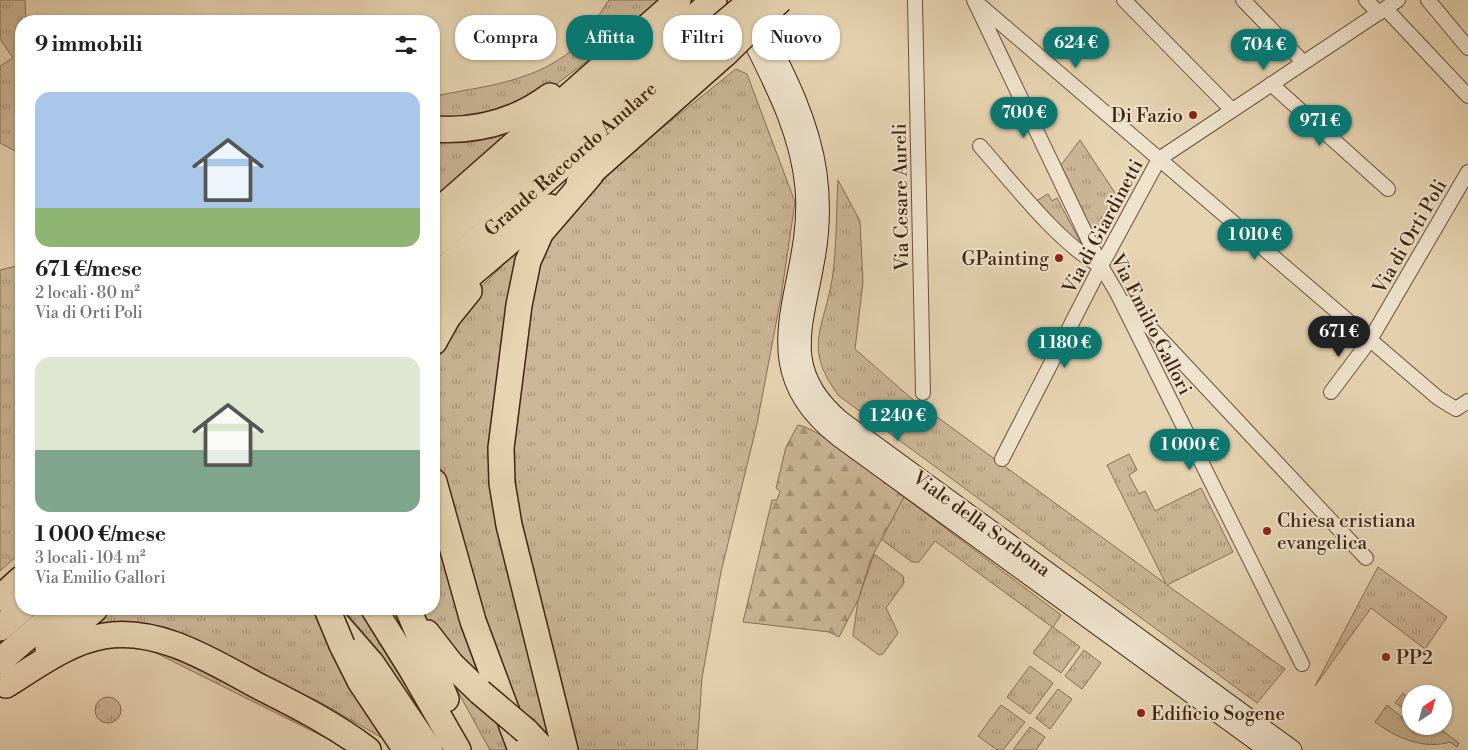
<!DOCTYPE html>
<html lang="it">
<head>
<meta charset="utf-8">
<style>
	:root { --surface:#fff; --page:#f2f2f2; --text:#202124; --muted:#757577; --accent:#0f766e }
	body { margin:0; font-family:"Libre Bodoni",serif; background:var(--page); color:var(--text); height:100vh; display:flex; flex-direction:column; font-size:19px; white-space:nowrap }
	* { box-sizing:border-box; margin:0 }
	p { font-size:16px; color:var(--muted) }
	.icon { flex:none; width:28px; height:28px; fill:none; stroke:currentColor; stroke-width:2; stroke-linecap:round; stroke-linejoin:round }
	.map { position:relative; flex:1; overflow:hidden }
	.sheet { position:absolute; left:15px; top:15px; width:425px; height:600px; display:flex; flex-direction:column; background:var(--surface); border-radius:20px; box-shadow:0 1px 4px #0004 }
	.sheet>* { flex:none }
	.guide { position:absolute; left:455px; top:15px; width:475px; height:45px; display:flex; gap:10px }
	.needle { width:32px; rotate:36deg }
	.tools { position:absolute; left:1402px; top:685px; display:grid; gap:10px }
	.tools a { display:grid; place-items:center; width:50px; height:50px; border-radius:50%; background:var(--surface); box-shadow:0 1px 4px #0004; font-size:25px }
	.price { position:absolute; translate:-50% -42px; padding:0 11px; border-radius:18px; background:var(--accent); color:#fff; font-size:16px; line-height:32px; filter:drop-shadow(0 1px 2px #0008) }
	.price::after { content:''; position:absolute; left:50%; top:30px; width:15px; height:11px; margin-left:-8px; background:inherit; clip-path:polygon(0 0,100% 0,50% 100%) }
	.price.selected { background:#222; color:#fff }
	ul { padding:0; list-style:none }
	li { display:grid; align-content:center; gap:10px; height:265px; padding:0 20px }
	li span { display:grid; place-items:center; height:155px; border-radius:15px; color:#555 }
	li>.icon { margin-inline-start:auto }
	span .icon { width:90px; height:90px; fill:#fffc; stroke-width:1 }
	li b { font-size:21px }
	h2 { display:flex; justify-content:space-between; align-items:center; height:60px; padding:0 20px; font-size:21px }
	.chip { padding:0 18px; border-radius:20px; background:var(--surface); box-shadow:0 1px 4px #0004; font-size:18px; line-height:45px }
	.chip.selected { background:var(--accent); color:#fff }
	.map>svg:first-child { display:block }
	.grass { fill:url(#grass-tufts); stroke:#866e55 }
	.forest { fill:url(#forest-firs); stroke:#866e55 }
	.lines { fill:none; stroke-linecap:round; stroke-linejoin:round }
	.street-casing { stroke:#6a513b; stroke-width:16 }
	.secondary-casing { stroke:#412513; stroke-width:21 }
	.highway-casing { stroke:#412513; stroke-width:28 }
	.street { stroke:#efe3cd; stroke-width:14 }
	.secondary { stroke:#efe3cd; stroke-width:19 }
	.highway { stroke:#e7d4b2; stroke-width:25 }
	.highway-bridge-casing { stroke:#412513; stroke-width:28; stroke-linecap:butt }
	.highway-bridge { stroke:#e7d4b2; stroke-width:25 }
	.poi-dot { fill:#8f2418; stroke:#efe3cd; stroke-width:2 }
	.labels { text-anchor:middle; stroke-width:4; stroke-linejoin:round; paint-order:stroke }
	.poi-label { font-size:19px; fill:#412513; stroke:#efe3cd; text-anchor:start }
	.street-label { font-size:19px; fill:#412513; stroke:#efe3cd }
</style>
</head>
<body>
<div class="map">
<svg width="1468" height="750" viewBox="0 0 1468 750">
	<defs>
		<pattern id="grass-tufts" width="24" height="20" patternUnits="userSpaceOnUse" patternTransform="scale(1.25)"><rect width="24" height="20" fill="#cbb697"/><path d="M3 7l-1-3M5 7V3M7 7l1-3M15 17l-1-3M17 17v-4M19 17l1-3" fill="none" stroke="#a6947a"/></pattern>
		<pattern id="forest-firs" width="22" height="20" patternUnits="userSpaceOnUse" patternTransform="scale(1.25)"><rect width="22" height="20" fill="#cbb697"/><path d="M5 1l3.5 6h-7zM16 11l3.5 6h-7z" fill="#a6947a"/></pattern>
	</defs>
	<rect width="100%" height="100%" fill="#e7d4b2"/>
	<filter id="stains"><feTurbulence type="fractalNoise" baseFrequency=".004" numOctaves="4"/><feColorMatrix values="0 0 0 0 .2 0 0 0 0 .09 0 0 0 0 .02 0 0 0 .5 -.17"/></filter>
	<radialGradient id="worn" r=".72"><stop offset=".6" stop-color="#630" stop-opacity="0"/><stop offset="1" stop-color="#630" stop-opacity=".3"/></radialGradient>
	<!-- grass -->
	<g class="grass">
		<path d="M0 0H25L26 21H21V154L0 143V66L13 58 0 39Z"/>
		<path d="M609 0H665L648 16 555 85 519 108 434 124V96C481 87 534 82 572 50 585 39 599 14 609 0Z"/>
		<path d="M736 69 747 74 795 202 781 297 757 424 721 572 702 678 697 750H571L548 666 508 462 537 265 566 212 652 136Z"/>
		<path d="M517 125 434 205V135Z"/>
		<path d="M1080 140 1121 202 1099 246 1061 165Z"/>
		<path d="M838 180 860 221 863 282 855 349 911 398 1166 584 1107 465 1129 454 1137 470 1129 475 1139 494 1145 491 1155 511 1201 488 1233 552 1167 585 1285 669 1257 703 839 396C803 348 823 331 832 280 837 247 836 213 838 180Z"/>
		<path d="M1048 194 1052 201 1057 198 1084 249 1036 201Z"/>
		<path d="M522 246 495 449 556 746 517 713 479 612 434 459V361L439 345 478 290Z"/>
		<path d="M21 265V552L0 571V270Z"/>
		<path d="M904 497 1061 615 1053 627 1080 647 1061 673 1033 653 1052 627 935 541 919 562H912L881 539Z"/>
		<path d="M434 520 484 686 438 639 420 609H434Z"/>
		<path d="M874 554 903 576 904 583 886 608 898 633 883 654 879 655 853 636 858 600Z"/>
		<path d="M1378 567 1447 617 1425 649 1371 608 1315 686Z"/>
		<path d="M114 609H315L396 746 320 702 173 631C147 622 120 620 93 625Z"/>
		<path d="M343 609H363L443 750 379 651Z"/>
		<path d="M138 644 178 653 350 750Z"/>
		<path d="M1084 650 1101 663 1082 689 1065 676Z"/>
		<path d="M1030 666 1053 683 1030 714 1007 697Z"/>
		<path d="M447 672 496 716 509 750H490Z"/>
		<path d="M1058 689 1072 699 1050 729 1036 718Z"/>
		<path d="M1403 693 1411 700V713L1395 703Z"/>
		<circle cx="108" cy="710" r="13"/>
		<path d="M1001 705 1025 722 1003 750H997L978 736Z"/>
		<path d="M1387 705 1404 719 1411 721V726L1440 729 1459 743 1457 747 1450 742C1425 750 1396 738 1375 722Z"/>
		<path d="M1030 727 1045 737 1036 750H1013Z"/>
	</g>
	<!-- forest -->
	<path class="forest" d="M798 425C820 428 883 481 904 497L871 559 858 600 839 637 829 632 743 622 772 500H777L780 491 776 488 786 447Z"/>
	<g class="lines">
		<!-- street casing -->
		<g class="street-casing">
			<g id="street">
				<path d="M915 0 923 393"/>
				<path d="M974 0 1101 266 1117 293 1302 664"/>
				<path d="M1124 0 1232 110"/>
				<path d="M1243 0 1303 62"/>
				<path d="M1366 0 1379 13"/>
				<path d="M1428 0 1468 48"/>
				<path d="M976 2 1438 398 1456 409 1468 401"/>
				<path d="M1386 9 1468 96"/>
				<path d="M1271 84 1388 189"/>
				<path d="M980 146C1012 182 1060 245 1101 266"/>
				<path d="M1127 303 1366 558"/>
				<path d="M1331 392 1370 340 1468 172"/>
				<path d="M1002 459 1101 266 1159 159 1398 0"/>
			</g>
		</g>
		<!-- secondary casing -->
		<g class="secondary-casing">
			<g id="secondary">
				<path d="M753 11C779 62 809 115 817 173 821 203 820 234 814 264 803 328 782 371 841 421L1292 750"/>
				<path d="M743 21C769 75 800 128 805 188 814 286 742 362 839 437L1269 750"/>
			</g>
		</g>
		<!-- highway casing -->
		<g class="highway-casing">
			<g id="highway">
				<path d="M434 129C477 132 515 122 550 96"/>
				<path d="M579 183 726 53"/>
				<path d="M434 215 678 0"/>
				<path d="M434 245 714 0"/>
				<path id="s1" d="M434 278 714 32"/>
				<path d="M434 306 550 207"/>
				<path d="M434 342 448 317 469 291"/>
				<path d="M434 482 473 621 521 750"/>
				<path d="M0 598 21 579"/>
				<path d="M374 609 412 670 458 750"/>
				<path d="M408 609 446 699"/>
				<path d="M330 616 372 664 430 750"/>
				<path d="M0 628 22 609"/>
				<path d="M427 633 451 664 480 692"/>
				<path d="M342 645 360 681 406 750"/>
				<path d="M48 649 95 609"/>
				<path d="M0 661 60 609"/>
				<path d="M6 685C37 666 68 642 104 636 160 627 213 662 260 687 298 706 335 725 368 750"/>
				<path d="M526 731 544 750"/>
				<path d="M565 750 509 525 502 483 501 448 519 305 528 261 541 232 591 174"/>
			</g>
		</g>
		<!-- street -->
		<use href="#street" class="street"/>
		<!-- secondary -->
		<use href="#secondary" class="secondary"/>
		<!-- highway -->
		<use href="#highway" class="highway"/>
		<!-- highway-bridge casing -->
		<g class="highway-bridge-casing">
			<g id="highway-bridge">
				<path d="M714 32 752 0"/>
				<path d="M726 53 780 0"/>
				<path d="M327 609 342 645"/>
				<path d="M480 692 526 731"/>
			</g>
		</g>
		<!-- highway-bridge -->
		<use href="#highway-bridge" class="highway-bridge"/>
	</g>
	<!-- markers -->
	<g class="poi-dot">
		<circle cx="1193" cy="115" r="5"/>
		<circle cx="1059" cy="258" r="5"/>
		<circle cx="1267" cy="531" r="5"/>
		<circle cx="1386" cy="657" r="5"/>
		<circle cx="1141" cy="713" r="5"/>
	</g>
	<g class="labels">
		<!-- poi labels -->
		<g class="poi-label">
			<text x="1183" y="122" text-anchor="end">Di Fazio</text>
			<text x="1049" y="265" text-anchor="end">GPainting</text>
			<text x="1277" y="527">Chiesa cristiana<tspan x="1277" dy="22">evangelica</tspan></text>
			<text x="1396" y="664">PP2</text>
			<text x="1151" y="720">Edificio Sogene</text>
		</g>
		<!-- street labels -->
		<g class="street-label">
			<text dy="7" stroke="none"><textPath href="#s1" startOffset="181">Grande Raccordo Anulare</textPath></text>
			<text transform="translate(900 197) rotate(-91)" y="7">Via Cesare Aureli</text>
			<text transform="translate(1102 226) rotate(-62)" y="7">Via di Giardinetti</text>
			<text transform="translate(1409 236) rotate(-60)" y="7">Via di Orti Poli</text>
			<text transform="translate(1152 324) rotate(63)" y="7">Via Emilio Gallori</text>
			<text transform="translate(982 523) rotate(36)" y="7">Viale della Sorbona</text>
		</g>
	</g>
	<rect width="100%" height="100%" filter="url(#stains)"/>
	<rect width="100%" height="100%" fill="url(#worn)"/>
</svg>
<div class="tools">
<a><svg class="needle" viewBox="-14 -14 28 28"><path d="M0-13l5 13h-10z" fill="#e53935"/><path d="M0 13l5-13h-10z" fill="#757577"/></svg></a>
</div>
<b class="price" style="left:1076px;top:69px">624 €</b>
<b class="price" style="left:1264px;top:71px">704 €</b>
<b class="price" style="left:1024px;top:139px">700 €</b>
<b class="price" style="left:1320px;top:147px">971 €</b>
<b class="price" style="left:1255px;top:261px">1 010 €</b>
<b class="price selected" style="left:1339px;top:358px">671 €</b>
<b class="price" style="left:1065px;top:369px">1 180 €</b>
<b class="price" style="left:898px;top:442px">1 240 €</b>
<b class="price" style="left:1190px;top:471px">1 000 €</b>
<div class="guide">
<a class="chip">Compra</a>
<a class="chip selected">Affitta</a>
<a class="chip">Filtri</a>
<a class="chip">Nuovo</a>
</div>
<section class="sheet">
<h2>9 immobili<svg class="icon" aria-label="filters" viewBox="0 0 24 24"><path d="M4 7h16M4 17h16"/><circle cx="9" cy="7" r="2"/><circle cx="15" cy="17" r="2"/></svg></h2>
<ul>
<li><span style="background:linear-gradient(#a9c7e8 75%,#8fb573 0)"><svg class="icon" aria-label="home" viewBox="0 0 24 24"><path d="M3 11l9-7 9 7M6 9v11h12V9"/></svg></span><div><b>671 €/mese</b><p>2 locali · 80 m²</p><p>Via di Orti Poli</p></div></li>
<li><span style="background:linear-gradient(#dfe7d0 60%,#7fa58c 0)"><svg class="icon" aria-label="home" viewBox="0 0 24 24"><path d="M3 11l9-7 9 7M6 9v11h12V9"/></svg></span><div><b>1 000 €/mese</b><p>3 locali · 104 m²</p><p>Via Emilio Gallori</p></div></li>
</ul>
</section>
</div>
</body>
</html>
